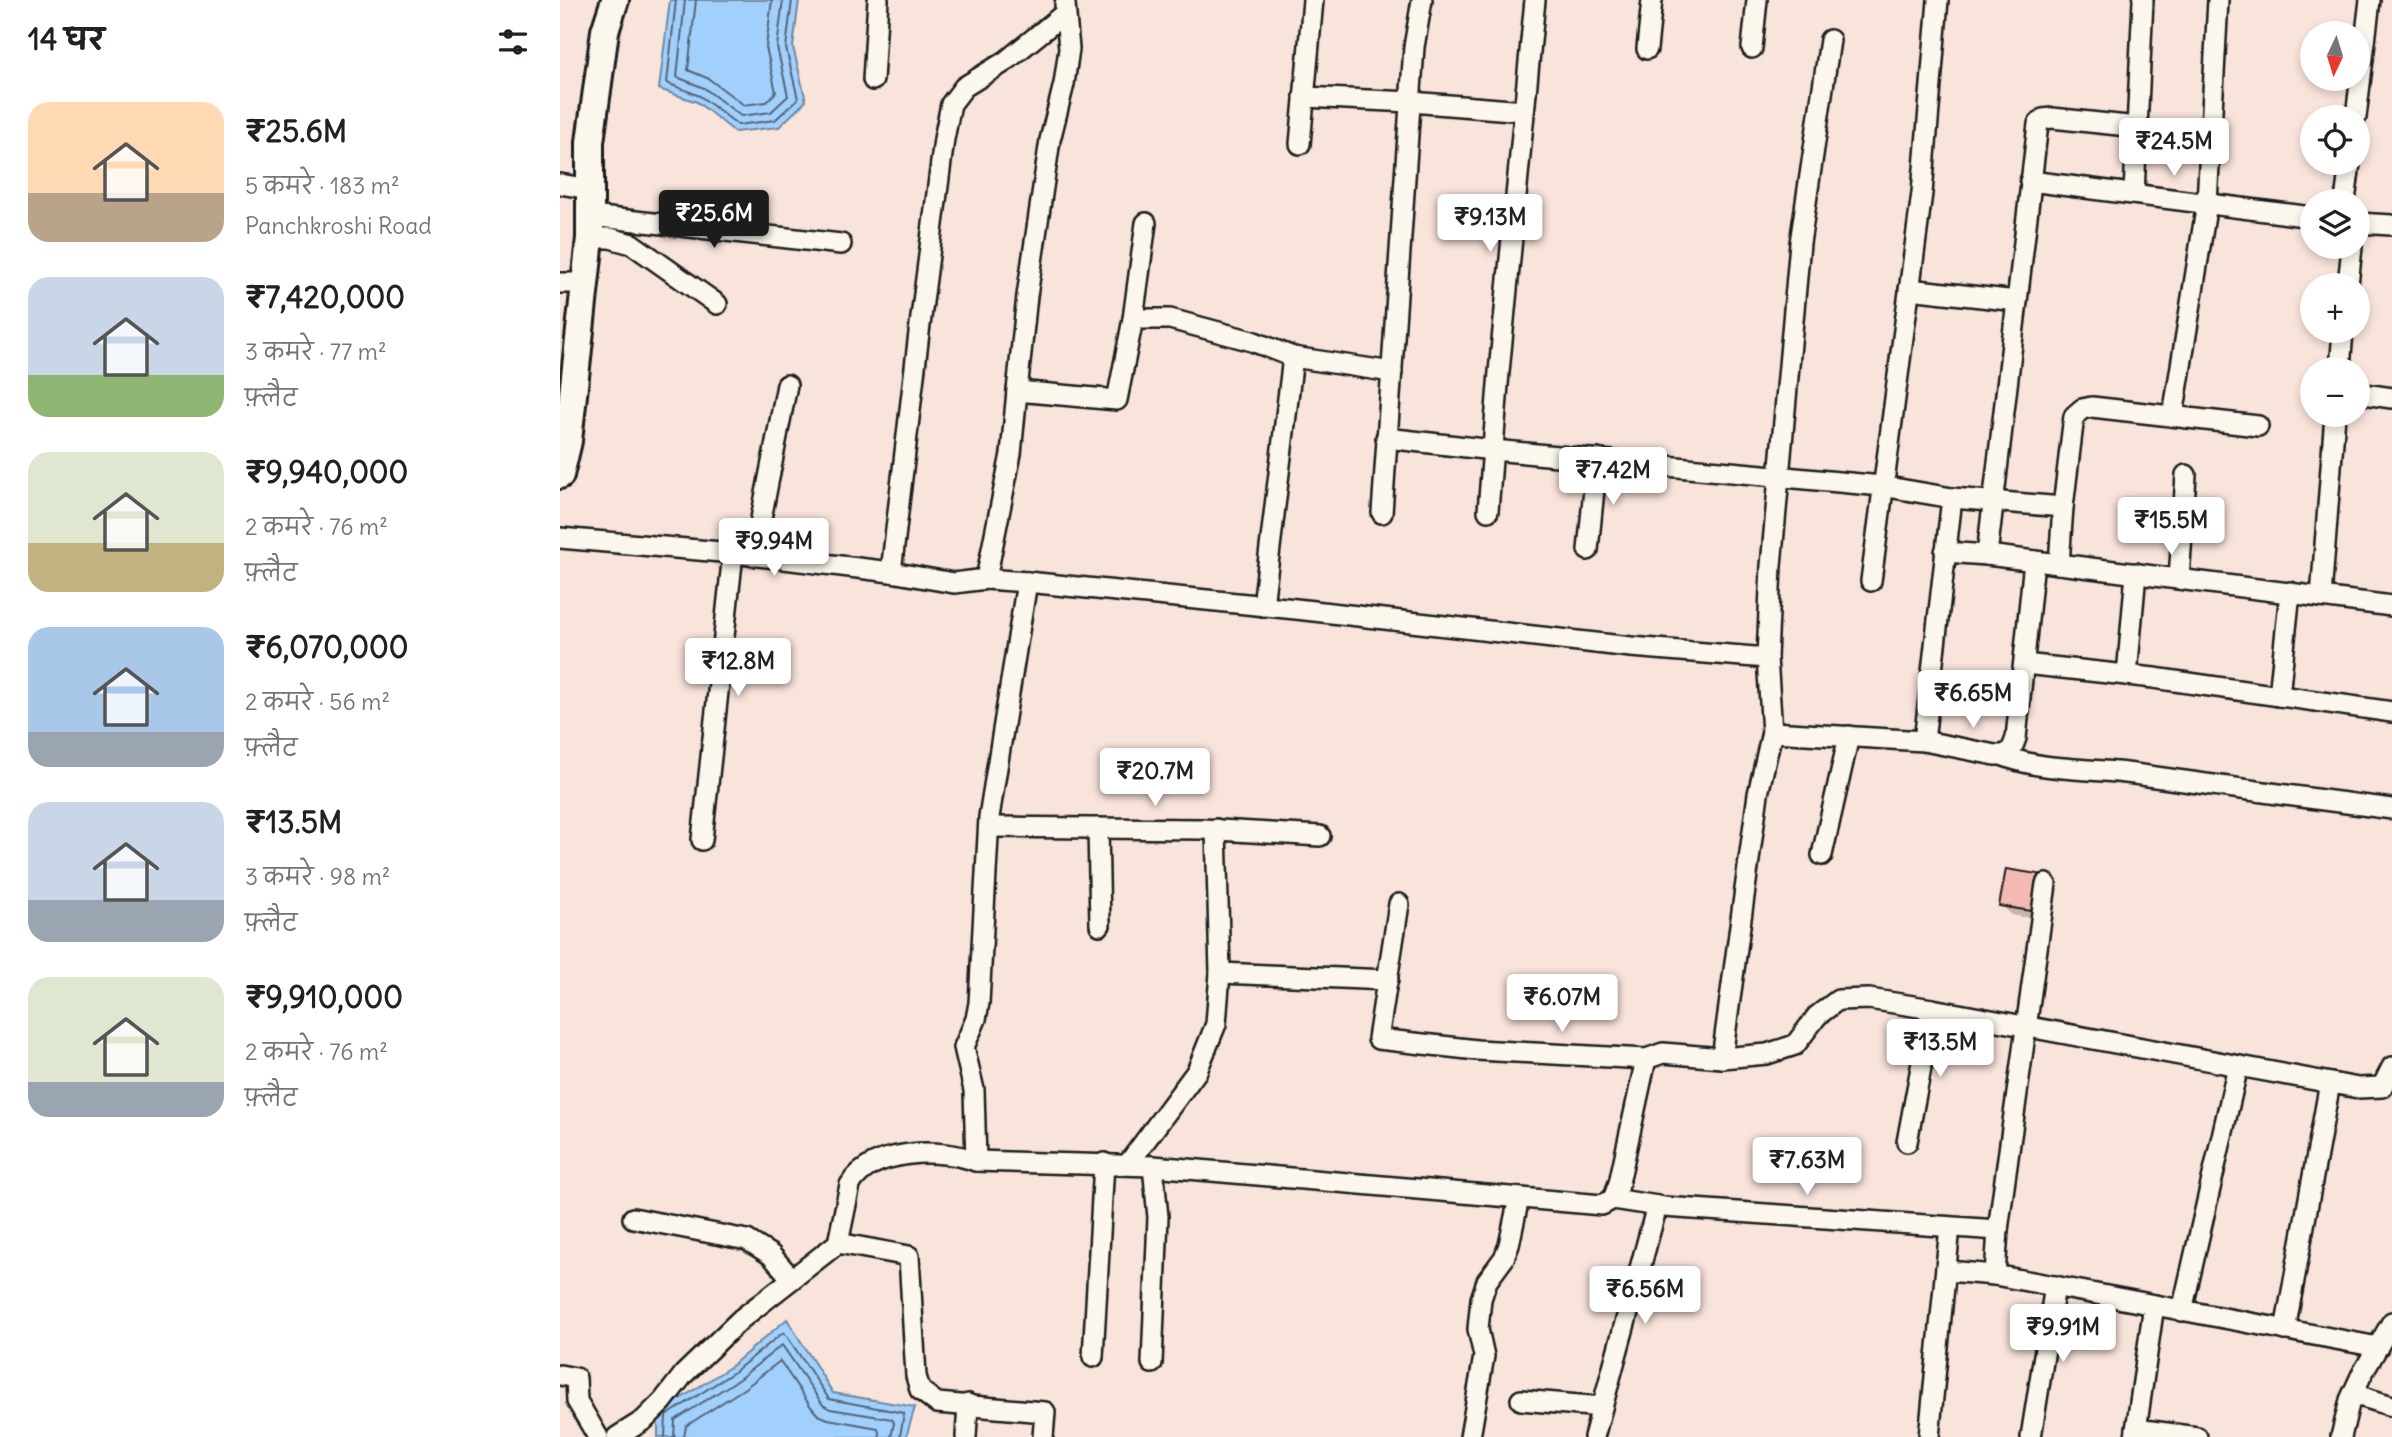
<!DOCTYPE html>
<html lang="hi">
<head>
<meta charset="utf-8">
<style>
	:root { --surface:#fff; --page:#f2f2f2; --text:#202124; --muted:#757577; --accent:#1c1c1c }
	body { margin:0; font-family:Delius,"Playpen Sans Deva",sans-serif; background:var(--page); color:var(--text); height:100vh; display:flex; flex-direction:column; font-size:26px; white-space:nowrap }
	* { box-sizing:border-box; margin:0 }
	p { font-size:23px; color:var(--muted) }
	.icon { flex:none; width:38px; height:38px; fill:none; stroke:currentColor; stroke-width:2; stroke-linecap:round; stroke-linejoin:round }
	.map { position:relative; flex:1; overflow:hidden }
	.side { display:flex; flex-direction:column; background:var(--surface); width:560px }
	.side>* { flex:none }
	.needle { width:46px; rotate:184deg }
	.buttons { position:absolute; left:1740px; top:21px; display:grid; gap:14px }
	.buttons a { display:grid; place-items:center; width:70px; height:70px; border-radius:50%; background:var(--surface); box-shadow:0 4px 10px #0003; font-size:35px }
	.price { position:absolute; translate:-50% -60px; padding:0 16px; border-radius:7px; background:#fff; color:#222; font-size:23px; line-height:46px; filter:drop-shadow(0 2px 4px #0008) }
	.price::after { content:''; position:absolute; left:50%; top:42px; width:21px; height:16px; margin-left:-10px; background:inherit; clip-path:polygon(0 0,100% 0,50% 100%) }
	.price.selected { background:var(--accent); color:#fff }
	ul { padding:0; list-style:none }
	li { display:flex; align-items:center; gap:21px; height:175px; padding:0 28px }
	li span { display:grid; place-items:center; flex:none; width:196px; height:140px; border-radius:21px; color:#555 }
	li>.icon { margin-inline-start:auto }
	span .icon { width:84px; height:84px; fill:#fffc; stroke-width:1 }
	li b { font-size:30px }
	h2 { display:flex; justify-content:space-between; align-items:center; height:84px; padding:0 28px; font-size:30px }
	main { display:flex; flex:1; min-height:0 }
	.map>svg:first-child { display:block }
	.water { fill:#a2d0fd; stroke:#6c88a3; stroke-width:2 }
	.shadow { fill:#0003 }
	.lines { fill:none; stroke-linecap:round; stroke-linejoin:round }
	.shore { stroke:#526476; stroke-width:2 }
	.building { fill:#f5b9b3; stroke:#1c1c1c; stroke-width:2 }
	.street-casing { stroke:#1c1c1c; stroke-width:24 }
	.secondary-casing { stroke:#1c1c1c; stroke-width:32 }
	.street { stroke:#fbf7ec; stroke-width:19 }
	.secondary { stroke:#fbf7ec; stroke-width:26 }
</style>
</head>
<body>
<main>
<section class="side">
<h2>14 घर<svg class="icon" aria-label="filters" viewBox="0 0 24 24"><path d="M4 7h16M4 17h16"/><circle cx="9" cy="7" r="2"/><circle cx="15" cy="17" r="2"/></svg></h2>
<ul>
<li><span style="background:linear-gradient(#ffd9b3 65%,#b9a48a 0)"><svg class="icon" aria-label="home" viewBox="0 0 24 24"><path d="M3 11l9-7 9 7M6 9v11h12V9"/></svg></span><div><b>₹25.6M</b><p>5 कमरे · 183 m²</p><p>Panchkroshi Road</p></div></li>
<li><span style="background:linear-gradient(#c9d6e8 70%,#8fb573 0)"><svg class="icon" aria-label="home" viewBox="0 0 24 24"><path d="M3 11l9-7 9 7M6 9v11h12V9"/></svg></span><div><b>₹7,420,000</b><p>3 कमरे · 77 m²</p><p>फ़्लैट</p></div></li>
<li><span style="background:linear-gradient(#dfe7d0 65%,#c2b280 0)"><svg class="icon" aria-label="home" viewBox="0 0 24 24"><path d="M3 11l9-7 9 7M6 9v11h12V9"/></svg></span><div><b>₹9,940,000</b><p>2 कमरे · 76 m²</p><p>फ़्लैट</p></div></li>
<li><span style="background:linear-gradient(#a9c7e8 75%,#9aa5b1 0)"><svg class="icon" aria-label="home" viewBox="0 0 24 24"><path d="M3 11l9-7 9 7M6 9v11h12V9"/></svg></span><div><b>₹6,070,000</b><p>2 कमरे · 56 m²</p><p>फ़्लैट</p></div></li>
<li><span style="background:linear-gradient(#c9d6e8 70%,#9aa5b1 0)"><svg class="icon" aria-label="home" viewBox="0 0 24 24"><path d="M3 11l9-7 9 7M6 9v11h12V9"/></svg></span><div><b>₹13.5M</b><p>3 कमरे · 98 m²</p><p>फ़्लैट</p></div></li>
<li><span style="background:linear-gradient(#dfe7d0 75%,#9aa5b1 0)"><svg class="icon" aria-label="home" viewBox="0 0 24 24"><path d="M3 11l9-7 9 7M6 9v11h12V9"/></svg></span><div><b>₹9,910,000</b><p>2 कमरे · 76 m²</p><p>फ़्लैट</p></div></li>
</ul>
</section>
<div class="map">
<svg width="1832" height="1437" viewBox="0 0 1832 1437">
	<rect width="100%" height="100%" fill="#f9e4db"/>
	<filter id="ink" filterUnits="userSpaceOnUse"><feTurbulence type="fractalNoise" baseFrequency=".0143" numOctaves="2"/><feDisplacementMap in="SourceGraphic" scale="14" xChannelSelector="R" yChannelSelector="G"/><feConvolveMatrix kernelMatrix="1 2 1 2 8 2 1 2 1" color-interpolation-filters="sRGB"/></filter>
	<g filter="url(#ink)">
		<!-- water -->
		<g class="water">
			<path d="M110 0H239L233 47 246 101 219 127 175 132 137 102 99 89Z"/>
			<path d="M227 1319 273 1393 355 1407 346 1437H98V1413L170 1367Z"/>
		</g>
		<!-- shadow -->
		<path class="shadow" d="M1447 871 1488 921 1452 915 1441 905Z"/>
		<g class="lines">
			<!-- shore -->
			<g class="shore">
				<path d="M116 0 107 83 140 96 178 125 215 120 238 99 226 48 232 0"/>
				<path d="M125 0 117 77 144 88 181 116 211 112 228 96 217 47 223 0"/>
				<path d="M136 0 128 70 149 79 184 105 206 102 216 92 206 47 212 0"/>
				<path d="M105 1437 106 1416 174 1372 224 1332 269 1399 344 1413 340 1437"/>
				<path d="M114 1437 115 1420 179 1379 222 1345 263 1405 270 1409 332 1419 334 1423 331 1437"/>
				<path d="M124 1437 126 1426 185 1388 220 1361 251 1407 258 1415 268 1419 318 1428 320 1437"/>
			</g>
		</g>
		<!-- building -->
		<path class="building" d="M1446 869 1484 875 1478 912 1439 906Z"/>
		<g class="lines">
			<!-- street casing -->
			<g class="street-casing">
				<g id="street">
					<path d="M1192 48 1197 0"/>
					<path d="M1087 49 1092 0"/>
					<path d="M313 80 318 0"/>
					<path d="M744 97 851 102 964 111"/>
					<path d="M1796 117 1810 0"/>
					<path d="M740 144 753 0"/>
					<path d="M1470 181 1752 217"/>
					<path d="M0 184 29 189"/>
					<path d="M1574 193 1583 0"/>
					<path d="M1785 201 1790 163"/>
					<path d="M31 216 281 244"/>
					<path d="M1797 223 1832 225"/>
					<path d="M30 238H50L72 244 157 304"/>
					<path d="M0 283H26"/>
					<path d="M1788 285 1792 247"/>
					<path d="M1349 289 1457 301"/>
					<path d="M573 319 586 223"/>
					<path d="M1780 369 1783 331"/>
					<path d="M457 391 467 296 490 140 504 84 509 49 505 4"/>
					<path d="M1797 393 1832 398"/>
					<path d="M1613 416 1647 203 1658 0"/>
					<path d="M826 438 933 450 1322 486 1392 498 1503 507"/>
					<path d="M928 511 939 372 975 0"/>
					<path d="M822 513 854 47 862 0"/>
					<path d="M0 538 173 553 331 572 394 583 426 579 467 582 736 609 1071 647 1207 658 1212 732 1198 794 1162 1058"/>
					<path d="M1028 550 1037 459"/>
					<path d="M1385 552 1427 555 1832 606"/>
					<path d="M194 555 227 385"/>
					<path d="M1427 555 1478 124 1483 119 1492 118 1577 127"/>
					<path d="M1499 564 1503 507 1514 416 1522 409 1532 407 1698 426"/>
					<path d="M331 572 359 333 384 139 391 104 404 87 446 61 505 13"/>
					<path d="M426 579 451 454 457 391 557 400 573 319H610L692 341 733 357 832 372"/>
					<path d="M1619 579 1626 475"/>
					<path d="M1311 581 1362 193 1378 0"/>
					<path d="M1761 597 1775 415"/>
					<path d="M703 606 733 357"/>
					<path d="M1207 658 1211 566 1240 243 1270 40"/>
					<path d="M1464 664 1594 678 1832 712"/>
					<path d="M1567 675 1576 573"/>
					<path d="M1719 696 1730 592"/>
					<path d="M1212 732 1364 741 1435 755C1450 756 1452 750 1456 738L1474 561"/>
					<path d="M1364 741 1392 498"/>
					<path d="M1444 756C1483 771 1525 768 1566 773 1655 785 1743 798 1832 809"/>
					<path d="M429 827 642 829 760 836"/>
					<path d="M538 828 540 925"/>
					<path d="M142 840 173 553"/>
					<path d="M1262 855 1289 736"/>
					<path d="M839 904 818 1039 917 1050 1086 1059"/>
					<path d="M660 973 828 980"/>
					<path d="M1347 1142 1372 1009"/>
					<path d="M416 1161 414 1090 404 1047 416 1019 419 1003 429 817 467 582"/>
					<path d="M568 1164 637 1071 656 1024 660 973 656 829"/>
					<path d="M1053 1199 1104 1207 1438 1230"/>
					<path d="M73 1218 187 1240 211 1255 232 1279"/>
					<path d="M278 1243 349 1256 356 1376 360 1390 377 1403 485 1412 483 1437"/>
					<path d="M1387 1271 1435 1275 1818 1347"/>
					<path d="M1435 1275 1438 1230 1486 884"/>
					<path d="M1622 1311 1678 1066"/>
					<path d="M1725 1330 1770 1083"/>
					<path d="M533 1357 544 1163"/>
					<path d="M592 1363 598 1217 593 1166"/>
					<path d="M0 1375 16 1378 17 1401 38 1437"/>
					<path d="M1793 1394 1832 1406"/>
					<path d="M961 1400 1042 1407"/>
					<path d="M1576 1429 1637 1437"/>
					<path d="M57 1437 84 1420 103 1401 124 1374 181 1319 278 1243 290 1185C311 1148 382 1148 416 1161L593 1166 1042 1205 1053 1199 1059 1183 1086 1059 1103 1053 1162 1058 1207 1054 1235 1045 1257 1016 1278 1000 1309 999 1372 1009 1798 1088 1822 1087 1832 1067"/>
					<path d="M406 1437 408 1404"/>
					<path d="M910 1437 924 1356 918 1329 921 1299 927 1281 944 1258 949 1245 959 1198"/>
					<path d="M1034 1437 1097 1206"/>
					<path d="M1369 1437 1390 1227"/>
					<path d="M1471 1437 1495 1286"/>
					<path d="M1575 1437 1594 1305"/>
					<path d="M1781 1437 1790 1400 1801 1376 1832 1322"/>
				</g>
			</g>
			<!-- secondary casing -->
			<g class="secondary-casing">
				<path id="secondary" d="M0 475 8 441 30 238V142L45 31 55 0"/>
			</g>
			<!-- street -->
			<use href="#street" class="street"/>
			<!-- secondary -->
			<use href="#secondary" class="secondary"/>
		</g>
	</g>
</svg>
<div class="buttons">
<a><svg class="needle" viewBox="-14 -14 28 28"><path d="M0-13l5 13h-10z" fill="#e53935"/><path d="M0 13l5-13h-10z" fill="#757577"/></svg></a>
<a><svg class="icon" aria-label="locate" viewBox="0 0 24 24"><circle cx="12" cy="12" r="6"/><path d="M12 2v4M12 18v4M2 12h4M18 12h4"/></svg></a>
<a><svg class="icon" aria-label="layers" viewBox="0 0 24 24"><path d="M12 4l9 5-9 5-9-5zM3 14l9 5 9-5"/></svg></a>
<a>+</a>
<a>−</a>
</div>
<b class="price" style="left:1614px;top:178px">₹24.5M</b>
<b class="price selected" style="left:154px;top:250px">₹25.6M</b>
<b class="price" style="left:930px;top:254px">₹9.13M</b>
<b class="price" style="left:1053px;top:507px">₹7.42M</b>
<b class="price" style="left:1611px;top:557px">₹15.5M</b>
<b class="price" style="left:214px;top:578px">₹9.94M</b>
<b class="price" style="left:178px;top:698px">₹12.8M</b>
<b class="price" style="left:1413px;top:730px">₹6.65M</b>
<b class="price" style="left:595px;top:808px">₹20.7M</b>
<b class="price" style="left:1002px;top:1034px">₹6.07M</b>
<b class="price" style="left:1380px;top:1079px">₹13.5M</b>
<b class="price" style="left:1247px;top:1197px">₹7.63M</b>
<b class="price" style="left:1085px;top:1326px">₹6.56M</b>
<b class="price" style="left:1503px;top:1364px">₹9.91M</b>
</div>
</main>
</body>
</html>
